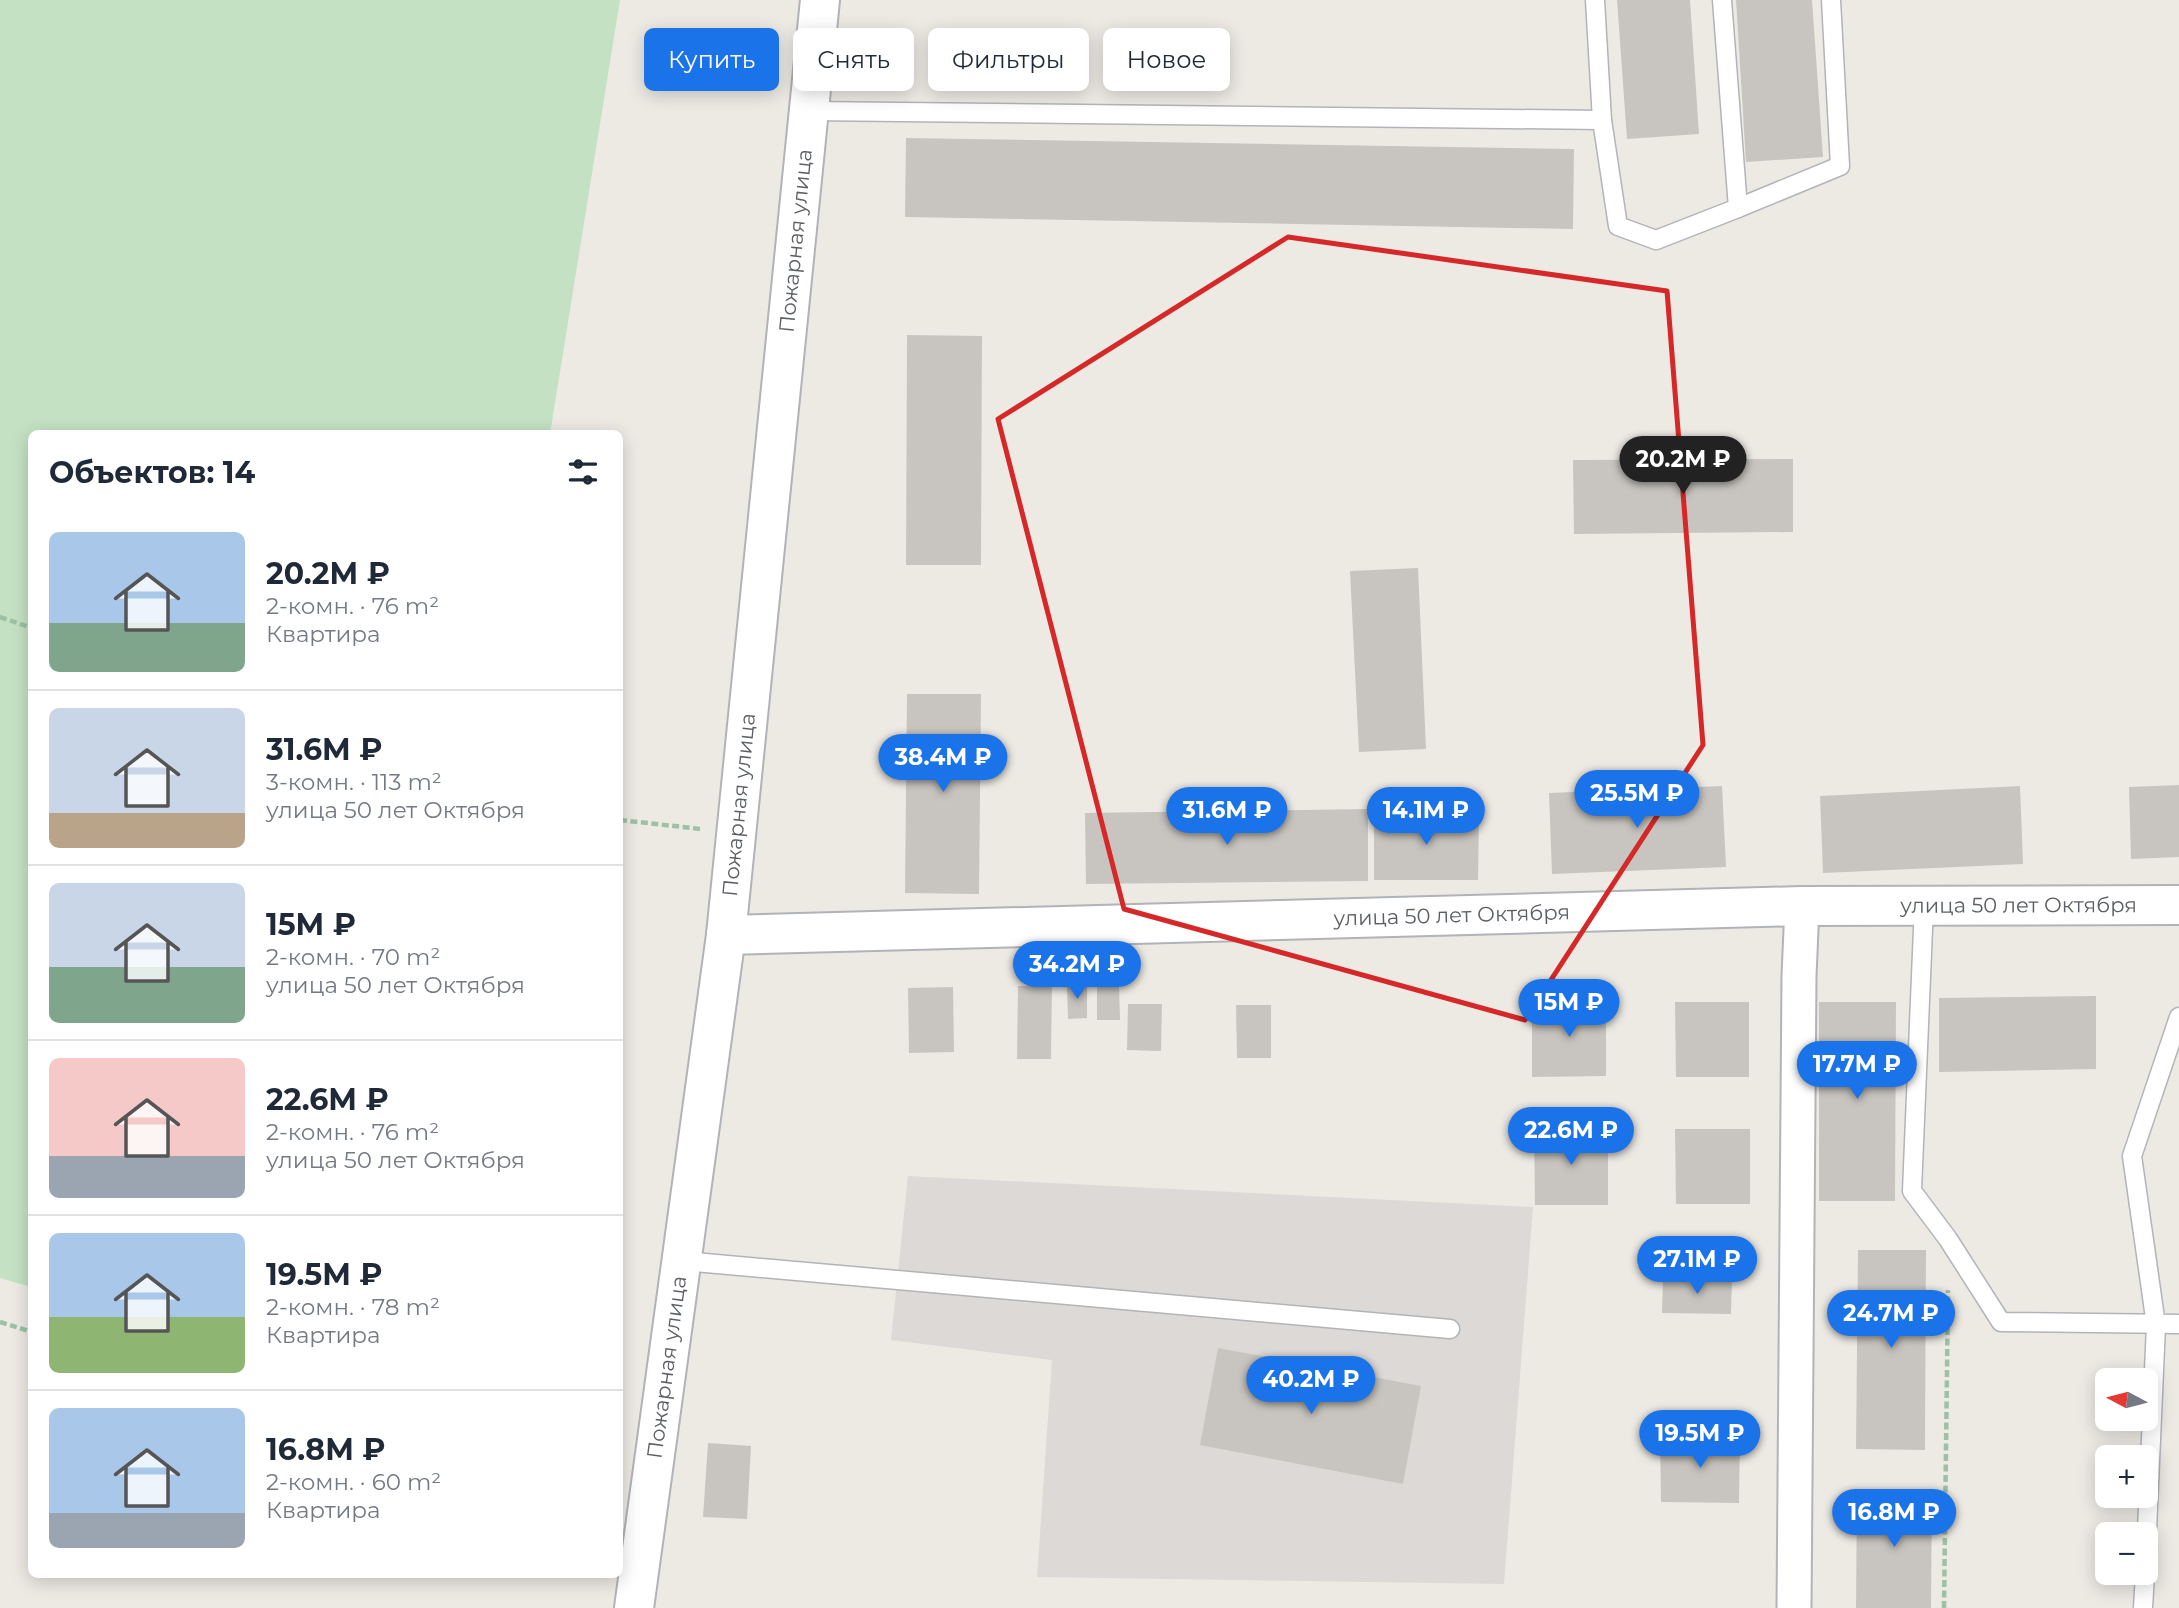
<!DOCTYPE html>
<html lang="ru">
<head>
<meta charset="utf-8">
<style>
	:root { --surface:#fff; --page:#f2f2f3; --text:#1f2937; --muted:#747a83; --line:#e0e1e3; --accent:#1a73e8 }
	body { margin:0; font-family:Montserrat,sans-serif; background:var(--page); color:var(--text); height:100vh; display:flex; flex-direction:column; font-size:26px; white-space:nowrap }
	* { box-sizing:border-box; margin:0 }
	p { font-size:23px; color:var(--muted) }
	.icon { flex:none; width:38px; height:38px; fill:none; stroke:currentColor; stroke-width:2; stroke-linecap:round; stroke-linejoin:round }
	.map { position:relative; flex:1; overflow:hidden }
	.sheet { position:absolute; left:28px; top:430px; width:595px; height:1148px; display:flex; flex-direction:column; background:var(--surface); border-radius:10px; box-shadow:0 4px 18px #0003 }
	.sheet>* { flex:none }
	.banner { position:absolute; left:644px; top:28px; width:665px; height:63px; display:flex; gap:14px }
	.needle { width:46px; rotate:277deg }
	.tools { position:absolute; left:2095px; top:1368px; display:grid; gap:14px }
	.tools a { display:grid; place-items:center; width:63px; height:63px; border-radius:10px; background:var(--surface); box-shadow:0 4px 18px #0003; font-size:35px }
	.price { position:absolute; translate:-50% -60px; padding:0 16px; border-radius:24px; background:var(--accent); color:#fff; font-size:23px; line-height:46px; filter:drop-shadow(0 2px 4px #0008) }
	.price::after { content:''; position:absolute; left:50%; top:42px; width:21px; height:16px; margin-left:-10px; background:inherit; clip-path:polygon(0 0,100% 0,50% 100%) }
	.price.current { background:#222; color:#fff }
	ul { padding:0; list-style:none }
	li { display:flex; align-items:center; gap:21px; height:175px; padding:0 21px }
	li+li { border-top:2px solid var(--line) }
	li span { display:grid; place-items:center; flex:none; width:196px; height:140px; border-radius:10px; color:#555 }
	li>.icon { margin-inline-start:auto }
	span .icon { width:84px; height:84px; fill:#fffc; stroke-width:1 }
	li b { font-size:30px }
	h2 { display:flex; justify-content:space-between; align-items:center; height:84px; padding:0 21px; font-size:30px }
	.tag { padding:0 24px; border-radius:10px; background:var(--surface); box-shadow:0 4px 18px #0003; font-size:24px; line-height:63px }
	.tag.current { background:var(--accent); color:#fff }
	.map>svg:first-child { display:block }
	.industrial { fill:#dcd9d6 }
	.green { fill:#c4e2c3 }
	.building { fill:#c8c5c0 }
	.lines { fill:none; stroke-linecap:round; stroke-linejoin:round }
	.lane-casing { stroke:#b1b4b8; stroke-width:21 }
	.street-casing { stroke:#b1b4b8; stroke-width:37 }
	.secondary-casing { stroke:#b0b3b7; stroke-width:42 }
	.path { stroke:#9cc2a5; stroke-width:4.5; stroke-dasharray:7 3.5; stroke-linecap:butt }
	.lane { stroke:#fff; stroke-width:18 }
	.street { stroke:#fff; stroke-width:33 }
	.secondary { stroke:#fff; stroke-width:38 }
	.marked { fill:none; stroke:#d62828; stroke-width:5; stroke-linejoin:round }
	.labels { text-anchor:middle; stroke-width:5; stroke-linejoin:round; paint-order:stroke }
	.street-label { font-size:21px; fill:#5c5f63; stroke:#fff }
</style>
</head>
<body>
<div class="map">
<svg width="2179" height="1608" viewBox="0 0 2179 1608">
	<rect width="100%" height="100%" fill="#edeae4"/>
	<!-- industrial -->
	<path class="industrial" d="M908 1176 1533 1207 1504 1584 1037 1577 1052 1360 891 1340Z"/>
	<!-- green -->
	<path class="green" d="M0 0H620L550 434H32L31 1287 0 1278Z"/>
	<!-- building -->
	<g class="building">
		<path d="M1617 0H1690L1699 134 1627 139Z"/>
		<path d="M1736 0H1812L1823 157 1746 162Z"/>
		<path d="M906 138 1574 149 1573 229 905 217Z"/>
		<path d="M907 335 982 336 981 565H906Z"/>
		<path d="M1793 459V532L1574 534 1573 460Z"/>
		<path d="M1418 568 1426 749 1359 752 1350 571Z"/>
		<path d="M907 694H981L979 894 905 893Z"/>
		<path d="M2179 785V857L2131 859 2129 787Z"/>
		<path d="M1722 786 1726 867 1552 874 1549 793Z"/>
		<path d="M2020 786 2023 864 1823 873 1820 796Z"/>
		<path d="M1368 809V881L1086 884 1085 813Z"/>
		<path d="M1374 814H1479L1478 880H1374Z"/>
		<path d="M1087 984V1018L1068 1019 1067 985Z"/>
		<path d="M1097 985H1119L1120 1020H1097Z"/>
		<path d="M1018 986H1052L1051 1059H1017Z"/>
		<path d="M953 987 954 1052 909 1053 908 988Z"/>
		<path d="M2096 996V1069L1939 1072V998Z"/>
		<path d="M1532 1001H1606V1076L1532 1077Z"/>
		<path d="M1675 1002H1749V1077H1676Z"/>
		<path d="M1819 1002H1896L1895 1201H1819Z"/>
		<path d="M1128 1004H1162L1161 1051 1127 1050Z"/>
		<path d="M1236 1005H1271V1058H1237Z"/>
		<path d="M1608 1129V1205H1535L1534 1130Z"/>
		<path d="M1675 1129H1750V1204H1676Z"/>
		<path d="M1858 1250H1926L1925 1450 1856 1449Z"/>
		<path d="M1663 1277 1732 1279 1731 1314 1662 1313Z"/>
		<path d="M1218 1348 1421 1386 1403 1484 1200 1445Z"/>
		<path d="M1660 1437H1740L1739 1503 1661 1502Z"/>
		<path d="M708 1443 751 1446 747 1519 703 1517Z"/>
		<path d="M1857 1490 1932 1491 1931 1608H1856Z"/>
	</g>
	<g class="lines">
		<!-- lane casing -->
		<g class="lane-casing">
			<g id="lane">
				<path d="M1595 0 1602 120 1618 226 1656 240 1738 208 1722 0"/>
				<path d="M809 111 1602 120"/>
				<path d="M1738 208 1840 166 1831 0"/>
				<path d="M1924 905 1912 1191 1948 1239 2001 1322 2179 1324"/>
				<path d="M683 1261 1450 1329"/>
				<path d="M2146 1553 2156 1325 2132 1156 2179 1017"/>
				<path d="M2143 1608 2145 1573"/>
			</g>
		</g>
		<!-- street casing -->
		<g class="street-casing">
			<path id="street" d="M1794 1608 1799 976 1802 906"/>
		</g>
		<!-- secondary casing -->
		<g class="secondary-casing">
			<g id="secondary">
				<path id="s1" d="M726 935 1802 906 2179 905"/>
				<path id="s2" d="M634 1608 726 935 820 0"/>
			</g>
		</g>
		<!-- path -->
		<g class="path">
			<path d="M0 617 32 628"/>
			<path d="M620 820 701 829"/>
			<path d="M0 1322 32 1332"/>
			<path d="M1944 1608 1948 1290"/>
		</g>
		<!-- lane -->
		<use href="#lane" class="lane"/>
		<!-- street -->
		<use href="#street" class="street"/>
		<!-- secondary -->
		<use href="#secondary" class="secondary"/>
	</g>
	<!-- marked area -->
	<path class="marked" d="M1288 237 1667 291 1703 745 1525 1020 1124 909 998 419Z"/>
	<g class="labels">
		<!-- street labels -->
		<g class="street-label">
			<text dy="7" stroke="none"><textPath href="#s2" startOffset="1377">Пожарная улица</textPath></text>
			<text dy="7" stroke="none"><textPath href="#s2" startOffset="810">Пожарная улица</textPath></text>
			<text dy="7" stroke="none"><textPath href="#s1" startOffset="1293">улица 50 лет Октября</textPath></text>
			<text dy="7" stroke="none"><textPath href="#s1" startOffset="726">улица 50 лет Октября</textPath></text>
			<text dy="7" stroke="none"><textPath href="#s2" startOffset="243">Пожарная улица</textPath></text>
		</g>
	</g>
</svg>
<div class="tools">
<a><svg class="needle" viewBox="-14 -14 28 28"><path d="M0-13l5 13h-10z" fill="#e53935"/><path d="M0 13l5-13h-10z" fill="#747a83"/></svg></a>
<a>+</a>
<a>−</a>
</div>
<b class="price current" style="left:1683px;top:496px">20.2M ₽</b>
<b class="price" style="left:943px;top:794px">38.4M ₽</b>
<b class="price" style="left:1637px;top:830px">25.5M ₽</b>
<b class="price" style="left:1227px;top:847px">31.6M ₽</b>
<b class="price" style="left:1426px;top:847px">14.1M ₽</b>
<b class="price" style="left:1077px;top:1001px">34.2M ₽</b>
<b class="price" style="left:1569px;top:1039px">15M ₽</b>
<b class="price" style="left:1857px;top:1101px">17.7M ₽</b>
<b class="price" style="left:1571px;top:1167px">22.6M ₽</b>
<b class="price" style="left:1697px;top:1296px">27.1M ₽</b>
<b class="price" style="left:1891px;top:1350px">24.7M ₽</b>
<b class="price" style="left:1311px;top:1416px">40.2M ₽</b>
<b class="price" style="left:1700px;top:1470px">19.5M ₽</b>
<b class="price" style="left:1894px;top:1549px">16.8M ₽</b>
<div class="banner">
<a class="tag current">Купить</a>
<a class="tag">Снять</a>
<a class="tag">Фильтры</a>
<a class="tag">Новое</a>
</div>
<section class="sheet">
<h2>Объектов: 14<svg class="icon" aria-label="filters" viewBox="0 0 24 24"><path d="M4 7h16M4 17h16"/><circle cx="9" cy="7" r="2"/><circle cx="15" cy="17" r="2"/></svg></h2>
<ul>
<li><span style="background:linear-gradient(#a9c7e8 65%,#7fa58c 0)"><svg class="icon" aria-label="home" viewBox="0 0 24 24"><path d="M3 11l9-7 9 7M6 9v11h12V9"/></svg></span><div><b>20.2M ₽</b><p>2-комн. · 76 m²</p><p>Квартира</p></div></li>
<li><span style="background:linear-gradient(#c9d6e8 75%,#b9a48a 0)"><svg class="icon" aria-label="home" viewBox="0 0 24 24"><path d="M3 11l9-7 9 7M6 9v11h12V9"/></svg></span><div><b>31.6M ₽</b><p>3-комн. · 113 m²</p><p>улица 50 лет Октября</p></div></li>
<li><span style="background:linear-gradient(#c9d6e8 60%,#7fa58c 0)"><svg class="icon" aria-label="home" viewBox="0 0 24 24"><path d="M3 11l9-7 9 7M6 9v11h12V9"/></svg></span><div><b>15M ₽</b><p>2-комн. · 70 m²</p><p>улица 50 лет Октября</p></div></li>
<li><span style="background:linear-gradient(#f6c9c9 70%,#9aa5b1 0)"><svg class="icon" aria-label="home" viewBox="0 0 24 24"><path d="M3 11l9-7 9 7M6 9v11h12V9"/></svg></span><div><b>22.6M ₽</b><p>2-комн. · 76 m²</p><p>улица 50 лет Октября</p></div></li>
<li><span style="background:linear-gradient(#a9c7e8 60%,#8fb573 0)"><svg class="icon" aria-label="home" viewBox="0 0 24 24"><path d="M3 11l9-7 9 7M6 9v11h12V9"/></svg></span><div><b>19.5M ₽</b><p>2-комн. · 78 m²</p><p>Квартира</p></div></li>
<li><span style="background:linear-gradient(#a9c7e8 75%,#9aa5b1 0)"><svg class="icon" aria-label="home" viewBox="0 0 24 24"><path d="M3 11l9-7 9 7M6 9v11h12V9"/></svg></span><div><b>16.8M ₽</b><p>2-комн. · 60 m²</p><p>Квартира</p></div></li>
</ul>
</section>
</div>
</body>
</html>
